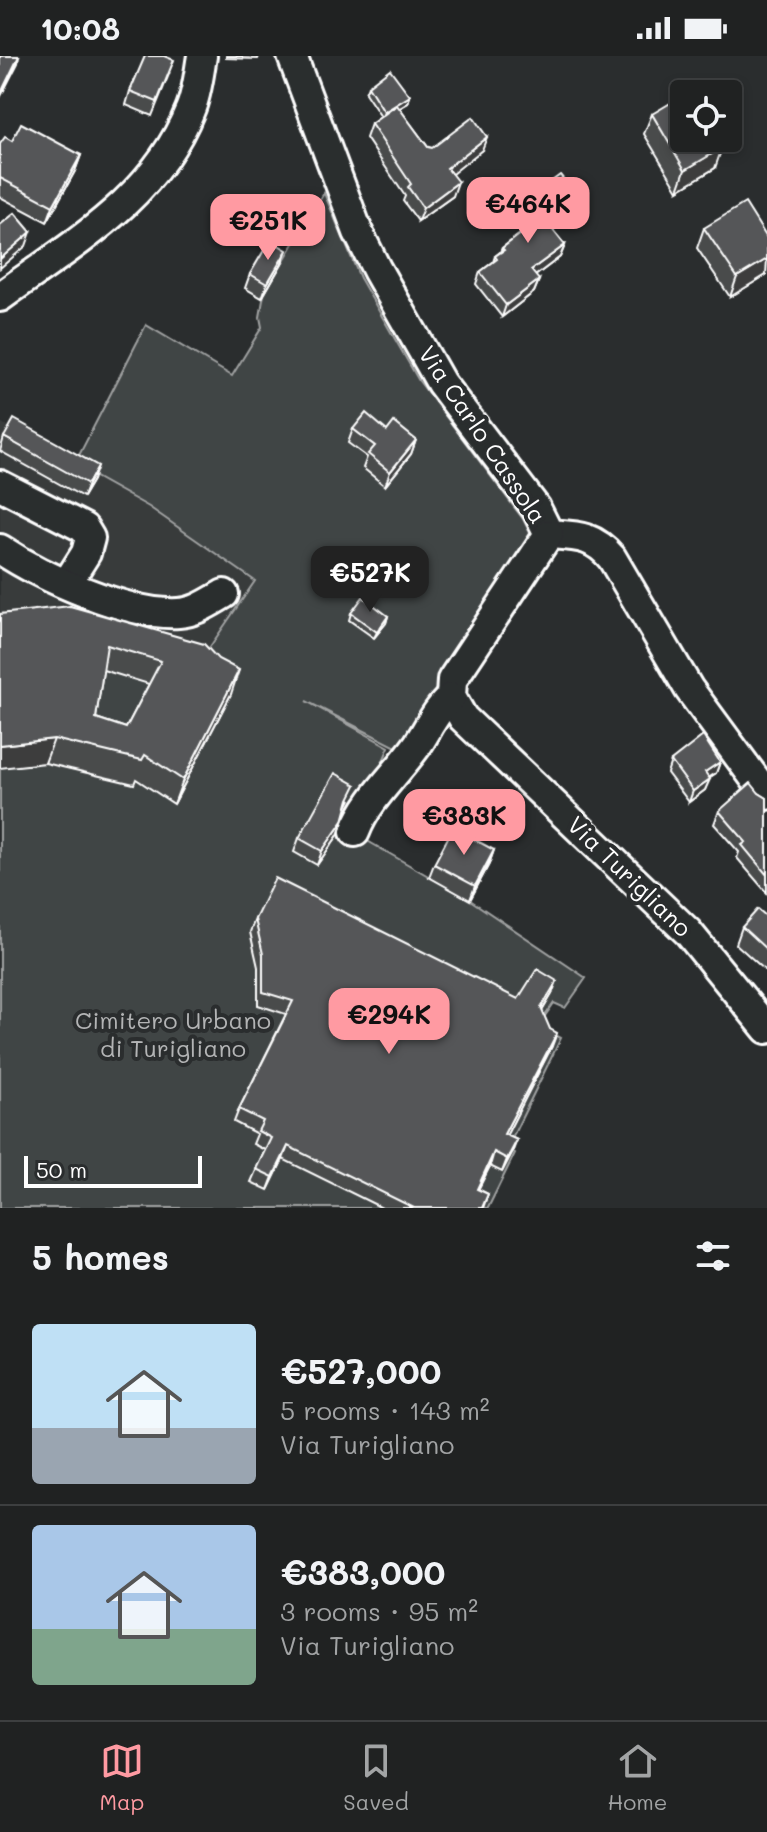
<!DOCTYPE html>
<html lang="en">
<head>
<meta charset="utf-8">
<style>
	:root { --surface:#202222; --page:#282a2a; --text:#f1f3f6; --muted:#a2a4a5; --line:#3d3f40; --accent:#ff9aa2 }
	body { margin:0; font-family:Mali,sans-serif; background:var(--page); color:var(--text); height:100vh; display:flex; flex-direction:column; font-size:30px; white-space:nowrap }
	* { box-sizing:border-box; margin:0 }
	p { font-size:26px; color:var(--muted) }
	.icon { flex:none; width:44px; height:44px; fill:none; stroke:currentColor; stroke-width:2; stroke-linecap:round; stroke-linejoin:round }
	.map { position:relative; height:1152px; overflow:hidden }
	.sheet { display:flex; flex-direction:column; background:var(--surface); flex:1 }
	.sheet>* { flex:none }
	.buttons { position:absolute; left:670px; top:24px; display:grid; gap:16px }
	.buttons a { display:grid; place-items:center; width:72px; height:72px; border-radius:8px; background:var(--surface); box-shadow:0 4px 12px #0003,0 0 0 2px var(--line); font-size:40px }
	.scale { position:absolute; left:24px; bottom:20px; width:178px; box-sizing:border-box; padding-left:8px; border:4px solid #fff; border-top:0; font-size:22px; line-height:28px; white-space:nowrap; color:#fff; -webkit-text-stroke:6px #2a2d2e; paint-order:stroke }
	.price { position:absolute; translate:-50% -68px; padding:0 18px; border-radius:16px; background:var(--accent); color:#111; font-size:26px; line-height:52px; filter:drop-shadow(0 2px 4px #0008) }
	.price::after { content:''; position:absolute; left:50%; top:48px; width:24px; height:18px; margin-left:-12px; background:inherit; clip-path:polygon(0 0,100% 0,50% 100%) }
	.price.on { background:#222; color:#fff }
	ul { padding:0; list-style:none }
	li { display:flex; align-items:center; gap:24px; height:200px; padding:0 32px }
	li+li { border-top:2px solid var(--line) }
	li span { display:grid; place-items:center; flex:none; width:224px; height:160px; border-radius:8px; color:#555 }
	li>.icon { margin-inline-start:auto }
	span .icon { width:96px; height:96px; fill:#fffc; stroke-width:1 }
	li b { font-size:34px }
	h2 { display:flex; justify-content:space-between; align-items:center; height:96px; padding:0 32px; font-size:34px }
	.status { display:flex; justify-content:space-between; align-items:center; height:56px; padding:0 40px; background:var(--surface); direction:ltr }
	.status svg { height:22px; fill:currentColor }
	.menu { display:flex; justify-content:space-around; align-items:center; height:112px; border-top:2px solid var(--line); background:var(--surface); font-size:22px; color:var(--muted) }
	.menu a { display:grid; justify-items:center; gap:4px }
	.menu .on { color:var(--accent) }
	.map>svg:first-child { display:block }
	.built { fill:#373a3b }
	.green { fill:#414445; stroke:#a0a2a2; stroke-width:2 }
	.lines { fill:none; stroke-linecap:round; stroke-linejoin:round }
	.minor-casing { stroke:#fff; stroke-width:34 }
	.minor { stroke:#2a2d2e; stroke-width:28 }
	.wall { fill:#494b4c; stroke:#fff; stroke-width:2; fill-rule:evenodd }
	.shaded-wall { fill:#3c3d3e; stroke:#fff; stroke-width:2 }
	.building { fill:#555758; stroke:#fff; stroke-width:2; fill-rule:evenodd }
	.labels { text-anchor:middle; stroke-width:8; stroke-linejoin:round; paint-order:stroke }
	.street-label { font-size:24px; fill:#fff; stroke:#2a2d2e }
	.park-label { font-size:24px; fill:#b3b4b5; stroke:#2a2d2e }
</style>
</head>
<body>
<div class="status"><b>10:08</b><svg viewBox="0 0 49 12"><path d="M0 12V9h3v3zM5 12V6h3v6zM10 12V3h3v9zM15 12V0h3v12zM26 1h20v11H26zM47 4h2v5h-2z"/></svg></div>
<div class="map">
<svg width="767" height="1152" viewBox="0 0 767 1152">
	<rect width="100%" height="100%" fill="#2a2d2e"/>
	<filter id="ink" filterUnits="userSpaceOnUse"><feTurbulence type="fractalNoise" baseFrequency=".0125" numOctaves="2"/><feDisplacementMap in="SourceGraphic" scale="16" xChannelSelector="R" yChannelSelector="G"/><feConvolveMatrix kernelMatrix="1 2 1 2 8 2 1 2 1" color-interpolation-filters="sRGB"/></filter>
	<g filter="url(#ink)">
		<!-- built -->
		<path class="built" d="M0 366 149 451 255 525 206 595 0 563Z"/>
		<!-- green -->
		<path class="green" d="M324 137 360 222 419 325 523 463 530 477 529 493 478 560 437 626 433 651 404 695 306 645 389 691 377 719 397 735 364 783 470 844 586 922 565 952 554 947 538 970 561 982 507 1092 515 1097 488 1152H0V563L207 595 255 525 149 451 74 409 146 269 232 320 262 271 260 261 264 238Z"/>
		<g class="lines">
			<!-- minor casing -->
			<g class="minor-casing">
				<g id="minor">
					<path d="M292 0 358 176 377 214 441 327 536 452 549 478C577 480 593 479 612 502L689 633 767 739"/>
					<path d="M0 241C73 188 155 142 190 54 197 38 199 17 202 0"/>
					<path d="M0 429 84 472 90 482 86 497 67 527"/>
					<path d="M549 478 452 624 451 641 463 662 688 876 767 973"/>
					<path d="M0 493C42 521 128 560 179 557 196 556 210 546 224 538"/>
					<path d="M355 776C368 742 397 718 418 688 428 673 436 654 451 641"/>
				</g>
			</g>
			<!-- minor -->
			<use href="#minor" class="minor"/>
		</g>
		<!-- wall -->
		<g class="wall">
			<path d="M169 18 152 60 126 49 130 35Z"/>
			<path d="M368 30 410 40 408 47 399 52 428 91 432 92 482 94 451 118 453 140 418 165 403 145 405 140 366 82 371 68 381 61 365 37Z"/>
			<path d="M652 58 715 112 678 134 644 78Z"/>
			<path d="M12 85 81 99 75 115 47 166 0 141V88Z"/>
			<path d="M570 148 547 167 565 189 560 201 535 220 539 224 534 236 502 261 476 228 480 216 493 206 495 200 500 196 502 192 525 174 515 161 519 149Z"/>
			<path d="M704 172 767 182 766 219 730 241 697 192Z"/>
			<path d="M282 207 262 242 245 232 250 218Z"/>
			<path d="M353 373 387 375 416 384 411 398 385 430 363 412 367 401 348 387Z"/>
			<path d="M4 381 93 424 83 441 0 395Z"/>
			<path d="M70 550 231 638 174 748 136 723 134 728 45 707ZM103 614 149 628 126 672 96 662Z"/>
			<path d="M351 557 388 560 386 567 374 582 349 564Z"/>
			<path d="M671 705 720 706 716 717 709 722 705 734 689 746 667 717Z"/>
			<path d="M759 737 767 742V837L737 802 739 796 714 768 719 755Z"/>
			<path d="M351 743 347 751 338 779 317 809 294 796 299 782Z"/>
			<path d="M494 794 489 808 470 844 429 821 434 808Z"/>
			<path d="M767 861V916L736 888 742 871Z"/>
			<path d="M255 863 518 943 552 938 542 955 552 990 506 1079 517 1084 502 1116 490 1110 478 1133 488 1138 483 1152H382L283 1103 268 1134 251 1126 265 1094 253 1088 257 1078 234 1066 239 1053 286 958 258 949V911L250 876Z"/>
		</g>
		<!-- shaded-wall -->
		<g class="shaded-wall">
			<path d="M19 0 18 7 0 42 1 37Z"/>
			<path d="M226 0H259L258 3 226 2Z"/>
			<path d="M410 40 408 47 381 63 384 56Z"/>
			<path d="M487 81 482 94 442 126 447 112Z"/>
			<path d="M722 92 715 112 678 134 685 114Z"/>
			<path d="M81 99 75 115 47 166 53 150Z"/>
			<path d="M458 126 453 140 418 165 423 152Z"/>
			<path d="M574 136 570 148 538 174 543 162Z"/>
			<path d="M31 176 26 190 0 212V203Z"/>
			<path d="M565 189 560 201 527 226 531 214Z"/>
			<path d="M287 194 282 207 262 242 267 228Z"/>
			<path d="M767 203 766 219 730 241 737 221Z"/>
			<path d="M539 224 534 236 502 261 506 249Z"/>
			<path d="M416 384 411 398 385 430 390 416Z"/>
			<path d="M98 410 93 424 83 441 88 428Z"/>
			<path d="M388 560 386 567 374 582 377 576Z"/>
			<path d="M239 614 231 638 174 748 183 724Z"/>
			<path d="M54 683 45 707 0 712V689Z"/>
			<path d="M720 706 716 717 700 727 705 716Z"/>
			<path d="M710 723 705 734 689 746 693 735Z"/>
			<path d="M343 765 338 779 317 809 322 795Z"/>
			<path d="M494 794 489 808 470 844 475 830Z"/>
			<path d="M557 925 552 938 536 965 541 952Z"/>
			<path d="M557 977 552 990 500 1092 504 1078Z"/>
			<path d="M517 1084 512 1097 502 1116 507 1103Z"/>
			<path d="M288 1090 283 1103 268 1134 273 1121Z"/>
			<path d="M494 1096 490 1110 472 1146 477 1133Z"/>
		</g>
		<!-- building -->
		<g class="building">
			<path d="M0 0H19L1 37 0 36Z"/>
			<path d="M145 0H164L174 4 157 46 130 35Z"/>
			<path d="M390 13 410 40 384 56 368 30Z"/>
			<path d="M684 39V82H716L722 92 685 114 652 58Z"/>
			<path d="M397 49 428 91 432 92 473 61 487 81 447 112 458 126 423 152 408 131 411 128 371 68Z"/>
			<path d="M21 67 81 99 53 150 0 122V88L5 81 12 85Z"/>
			<path d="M560 119 574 136 543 162 565 189 531 214 539 224 506 249 480 216 497 203 495 200 504 194 502 192 534 168 519 149Z"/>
			<path d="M745 147 767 182V203L737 221 704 172Z"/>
			<path d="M15 157 31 176 0 203V169Z"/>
			<path d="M270 184 287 194 267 228 250 218Z"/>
			<path d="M366 357 387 375 394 366 416 384 390 416 368 398 375 390 353 373Z"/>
			<path d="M14 363 98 410 88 428 4 381Z"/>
			<path d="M363 541 388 560 377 576 351 557Z"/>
			<path d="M70 550 204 588 218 603 239 614 183 724 145 699 142 704 54 683 0 689V558ZM107 589 161 605 126 672 96 662Z"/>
			<path d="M703 680 720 706 705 716 710 723 693 735 671 705Z"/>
			<path d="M335 717 356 729 349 743 343 765 322 795 299 782Z"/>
			<path d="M751 727 759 737 767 742V819L742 789 746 786 719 755Z"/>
			<path d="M453 772 494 794 475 830 434 808Z"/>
			<path d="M275 822 518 943 537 913 557 925 541 952 550 973 557 977 504 1078 517 1084 507 1103 494 1096 477 1133 488 1138 482 1152H414L288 1090 273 1121 256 1113 271 1082 258 1075 263 1065 239 1053 293 945 263 936V898L255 863Z"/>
			<path d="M758 853 767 861V894L742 871Z"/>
		</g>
	</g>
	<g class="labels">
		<!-- street labels -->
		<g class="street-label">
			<text transform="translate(482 379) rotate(56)" y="8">Via Carlo Cassola</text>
			<text transform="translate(629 821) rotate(44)" y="8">Via Turigliano</text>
		</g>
		<!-- park labels -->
		<g class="park-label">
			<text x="173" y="973">Cimitero Urbano<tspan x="173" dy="28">di Turigliano</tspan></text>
		</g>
	</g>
</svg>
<div class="buttons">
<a><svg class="icon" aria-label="locate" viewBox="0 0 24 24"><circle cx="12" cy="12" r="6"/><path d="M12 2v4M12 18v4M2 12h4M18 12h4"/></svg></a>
</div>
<div class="scale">50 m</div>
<b class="price" style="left:528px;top:189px">€464K</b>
<b class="price" style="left:268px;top:206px">€251K</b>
<b class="price on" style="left:370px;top:558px">€527K</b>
<b class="price" style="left:464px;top:801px">€383K</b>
<b class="price" style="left:389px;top:1000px">€294K</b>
</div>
<section class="sheet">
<h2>5 homes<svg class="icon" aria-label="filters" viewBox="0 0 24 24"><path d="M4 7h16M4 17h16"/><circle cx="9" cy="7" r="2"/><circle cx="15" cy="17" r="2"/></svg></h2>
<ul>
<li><span style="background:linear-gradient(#bfe0f5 65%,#9aa5b1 0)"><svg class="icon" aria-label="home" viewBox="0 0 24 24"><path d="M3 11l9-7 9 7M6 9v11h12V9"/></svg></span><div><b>€527,000</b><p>5 rooms · 143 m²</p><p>Via Turigliano</p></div></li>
<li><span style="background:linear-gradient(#a9c7e8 65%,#7fa58c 0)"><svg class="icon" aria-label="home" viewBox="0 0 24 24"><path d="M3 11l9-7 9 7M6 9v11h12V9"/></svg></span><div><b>€383,000</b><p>3 rooms · 95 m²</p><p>Via Turigliano</p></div></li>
</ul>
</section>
<nav class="menu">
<a class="on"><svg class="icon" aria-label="map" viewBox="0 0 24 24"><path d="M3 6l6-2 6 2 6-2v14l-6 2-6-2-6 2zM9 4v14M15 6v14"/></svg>Map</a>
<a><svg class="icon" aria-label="saved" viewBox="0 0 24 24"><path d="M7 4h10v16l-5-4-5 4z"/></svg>Saved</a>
<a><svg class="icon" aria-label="home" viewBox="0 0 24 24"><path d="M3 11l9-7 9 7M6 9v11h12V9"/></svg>Home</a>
</nav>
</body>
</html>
